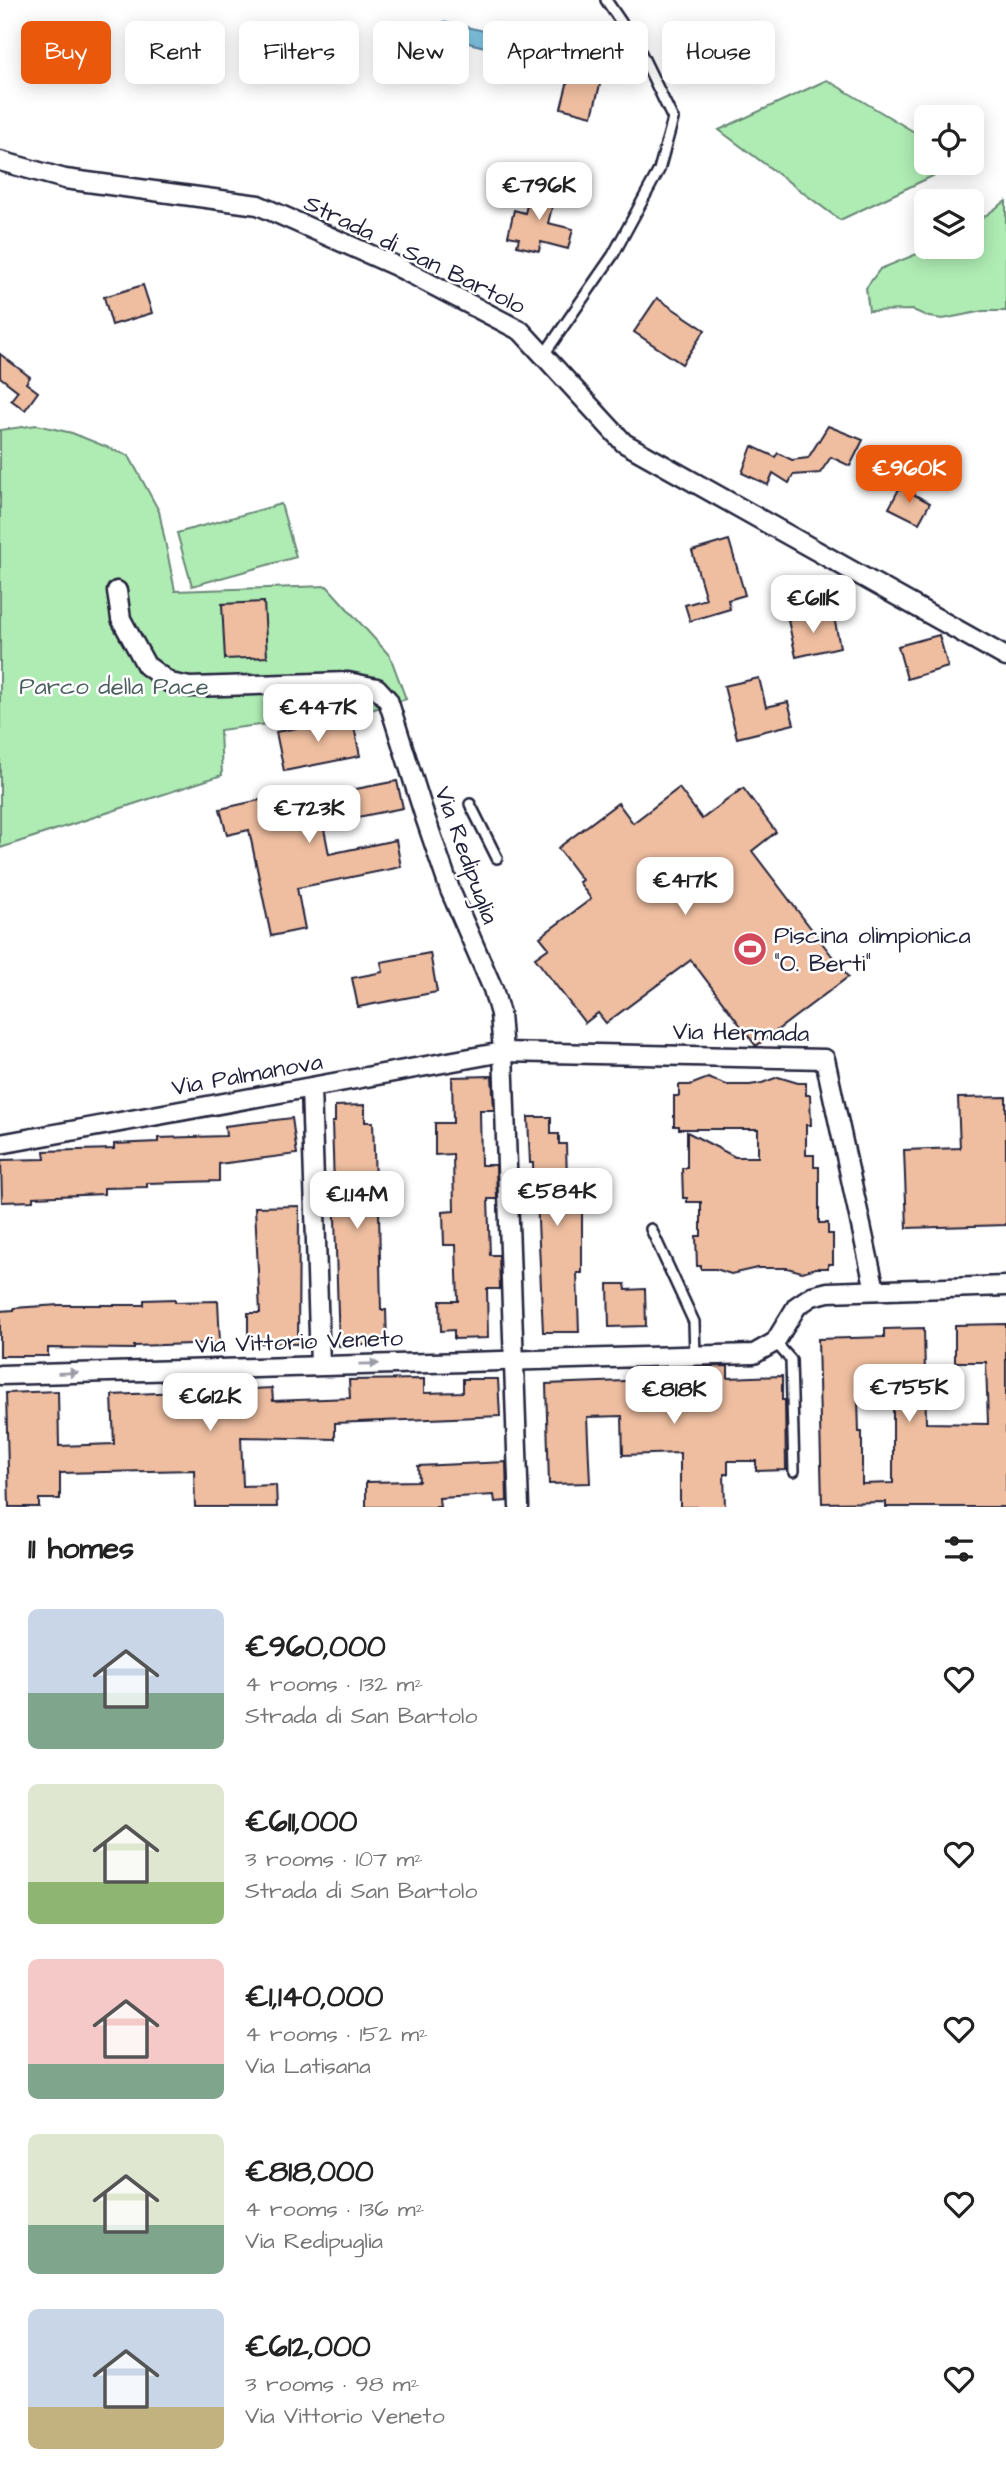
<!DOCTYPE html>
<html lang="en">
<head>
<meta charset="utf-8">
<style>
	:root { --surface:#fff; --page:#f2f2f2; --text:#222; --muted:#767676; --accent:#ea580c }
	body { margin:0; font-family:"Architects Daughter",sans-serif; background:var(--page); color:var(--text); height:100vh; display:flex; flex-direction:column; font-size:26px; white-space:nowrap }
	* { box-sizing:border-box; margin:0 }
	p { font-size:23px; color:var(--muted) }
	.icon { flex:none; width:38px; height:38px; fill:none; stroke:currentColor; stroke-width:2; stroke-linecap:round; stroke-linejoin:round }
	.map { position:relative; height:1507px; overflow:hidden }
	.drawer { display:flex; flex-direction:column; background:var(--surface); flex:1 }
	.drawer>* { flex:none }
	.banner { position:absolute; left:21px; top:21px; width:964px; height:63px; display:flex; gap:14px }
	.buttons { position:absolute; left:914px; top:105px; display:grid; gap:14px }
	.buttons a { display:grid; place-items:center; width:70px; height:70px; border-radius:10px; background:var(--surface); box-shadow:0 4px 18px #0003; font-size:35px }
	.price { position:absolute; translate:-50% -60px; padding:0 16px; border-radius:14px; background:#fff; color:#222; font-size:23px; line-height:46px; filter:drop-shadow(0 2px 4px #0008) }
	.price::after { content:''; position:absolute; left:50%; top:42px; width:21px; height:16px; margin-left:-10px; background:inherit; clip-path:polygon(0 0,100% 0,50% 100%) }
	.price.selected { background:var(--accent); color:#fff }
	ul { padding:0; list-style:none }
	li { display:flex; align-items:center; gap:21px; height:175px; padding:0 28px }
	li span { display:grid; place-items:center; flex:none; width:196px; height:140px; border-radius:10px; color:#555 }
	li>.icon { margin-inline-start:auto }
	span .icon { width:84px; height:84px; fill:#fffc; stroke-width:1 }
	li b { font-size:30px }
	h2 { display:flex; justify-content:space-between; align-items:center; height:84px; padding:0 28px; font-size:30px }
	.pill { padding:0 24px; border-radius:10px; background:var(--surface); box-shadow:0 4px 18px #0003; font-size:24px; line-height:63px }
	.pill.selected { background:var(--accent); color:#fff }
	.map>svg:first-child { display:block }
	.green { fill:#afecb3; stroke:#688777; stroke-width:2 }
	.water { fill:#80c5e1; stroke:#5a849f; stroke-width:2 }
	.building { fill:#efbea0; stroke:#22223b; stroke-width:2; fill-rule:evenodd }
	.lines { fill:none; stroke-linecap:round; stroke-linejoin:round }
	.service-casing { stroke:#22223b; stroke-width:14 }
	.minor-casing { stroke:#22223b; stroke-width:23 }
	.service { stroke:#fff; stroke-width:9 }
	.minor { stroke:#fff; stroke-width:18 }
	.oneway { fill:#9c9ca7 }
	.labels { text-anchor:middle; stroke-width:5; stroke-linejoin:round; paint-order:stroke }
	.street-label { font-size:24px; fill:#22223b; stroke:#fff }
	.park-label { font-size:24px; fill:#4c5f5f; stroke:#fff }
	.poi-label { font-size:24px; fill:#22223b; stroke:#fff; text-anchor:start }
</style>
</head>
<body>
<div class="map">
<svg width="1006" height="1507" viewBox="0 0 1006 1507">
	<rect width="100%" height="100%" fill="#fff"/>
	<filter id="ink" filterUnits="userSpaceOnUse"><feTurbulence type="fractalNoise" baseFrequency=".0143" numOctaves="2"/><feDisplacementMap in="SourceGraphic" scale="14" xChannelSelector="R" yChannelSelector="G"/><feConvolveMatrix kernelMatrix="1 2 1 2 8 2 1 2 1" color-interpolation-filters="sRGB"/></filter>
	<g filter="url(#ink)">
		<!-- green -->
		<g class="green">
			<path d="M827 80 926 139V163H960L840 220 719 130Z"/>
			<path d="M1006 201V311H983L943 319 929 317 913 310 869 311 866 288 880 269 934 247H971V226Z"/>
			<path d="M37 425 72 433 129 456 159 511 175 591 327 586 390 656 406 699 368 711 220 730 222 775 0 848V430Z"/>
			<path d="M281 504 296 557 192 586 177 533Z"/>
		</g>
		<!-- water -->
		<path class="water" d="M443 22 489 32 485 47 440 36Z"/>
		<!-- building -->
		<g class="building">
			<path d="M573 26 615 37 608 62 606 61 592 116 561 108 575 53 566 50Z"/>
			<path d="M533 182 557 188 548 223 573 229 568 249 541 242 539 251 517 246 519 238 508 236 514 210 525 213Z"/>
			<path d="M143 285 152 313 112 325 104 297Z"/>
			<path d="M657 298 705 330 682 364 634 332Z"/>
			<path d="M0 354 30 377 26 383 38 392 25 410 11 400 18 391 0 377Z"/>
			<path d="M828 426 863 440 850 466 831 457 820 473 793 475 789 483 773 473 768 485 742 473 752 446 775 457 778 453 792 460 808 458Z"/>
			<path d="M900 487 930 503 919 523 889 508Z"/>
			<path d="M729 540 745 595 728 600 730 609 690 621 685 605 706 599 692 551Z"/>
			<path d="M264 602 267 657 225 659 222 604Z"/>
			<path d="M814 615 815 621 834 617 840 647 796 657 788 620Z"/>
			<path d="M939 635 948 667 907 679 898 646Z"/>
			<path d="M759 678 766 707 788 702 794 724 737 738 724 686Z"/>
			<path d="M352 717 360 756 284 771 276 732Z"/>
			<path d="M397 781 403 808 323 824 329 854 396 840 401 867 297 888 305 929 271 936 249 830 227 835 220 809 282 795 284 803Z"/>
			<path d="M679 788 702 819 743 788 776 832 752 851 848 977 756 1046 691 960 606 1023 598 1013 585 1023 535 958 549 948 540 937 591 899 579 882 582 880 558 848 618 803 633 823Z"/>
			<path d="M430 953 437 992 358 1007 352 978 383 972 381 962Z"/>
			<path d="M492 1076 494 1110H480L481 1165H496L497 1199H488L490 1255H499L500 1289H487L488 1338 454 1339V1330L441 1331 440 1301H458L456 1245H444L443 1212 454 1211 453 1154 435 1155V1123H453L452 1077Z"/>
			<path d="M778 1077 798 1083H806V1095H810L811 1125H806V1155H814V1167H819V1223H828V1234H833V1264H828V1268H816L802 1272 787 1268H757L731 1274 716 1269H701V1266H697L696 1236H701V1202H687V1198H683L682 1168H687V1132L735 1157H758V1129H679V1126H674V1096H679V1085H690L708 1078 727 1085H750L762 1083Z"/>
			<path d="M1006 1097V1225L907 1228 904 1150 960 1148 958 1098Z"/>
			<path d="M365 1105V1122H373L376 1212H379L381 1310H386L387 1344 339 1346 332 1122H335V1106Z"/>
			<path d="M528 1117H551V1134H559V1144H566L567 1181 582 1180V1273H577L579 1332H543L537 1199H534L533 1163H530Z"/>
			<path d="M292 1118 297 1154 219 1164V1181L147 1183V1187L104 1188V1194L33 1197V1201L2 1202 1 1160 45 1159 44 1151 114 1149V1144L158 1142V1138L226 1136 225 1126Z"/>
			<path d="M299 1206 298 1344 248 1343V1313H260L255 1207Z"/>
			<path d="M608 1284H625L626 1290 645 1289 646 1326 609 1327Z"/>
			<path d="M175 1299V1302L218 1301 220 1343 134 1346V1349L48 1348V1356H0V1311L14 1310V1308L59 1305H144V1300Z"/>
			<path d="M1006 1324V1507H886V1502L822 1503 818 1339 884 1337V1329L924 1328 926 1423 988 1424 986 1362H955V1325ZM893 1398V1483L862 1484V1432H859L858 1399Z"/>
			<path d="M728 1366V1378L782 1376V1400H785L786 1470 756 1471V1461H728V1474H724L725 1507H680V1453L623 1455 622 1416 587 1417 590 1483 549 1484 546 1384 680 1379V1367Z"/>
			<path d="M424 1379V1393L463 1392V1379H498L500 1416 335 1423V1439L241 1437 243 1486 276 1485 277 1507H195L194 1470 60 1473V1499H39V1507H9L6 1393 58 1391 59 1446 114 1444 112 1395 272 1388 273 1401 350 1398 349 1380Z"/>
			<path d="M506 1462 507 1501 495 1502 494 1495 439 1498 440 1507H366V1482L419 1481 418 1466Z"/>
		</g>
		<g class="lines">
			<!-- service casing -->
			<g class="service-casing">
				<g id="service">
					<path d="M543 356 613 255 659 170 673 119 638 47 606 0"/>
					<path d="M470 804 497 858"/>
					<path d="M651 1229 694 1322 695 1355"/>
					<path d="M775 1342 791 1360 794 1471"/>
				</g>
			</g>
			<!-- minor casing -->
			<g class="minor-casing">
				<g id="minor">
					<path d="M0 161 65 179 258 205 396 266 521 331 624 443 1006 657"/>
					<path d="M117 591 121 619 146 665 170 683 190 687 348 682 377 688 388 700 425 817 450 890 493 989 500 1014 503 1052 519 1507"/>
					<path d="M311 1088 320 1365"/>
					<path d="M0 1144 503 1052 825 1059 875 1290"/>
					<path d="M0 1375 754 1354 775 1342 797 1306 812 1296 828 1292 1006 1286"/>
				</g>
			</g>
			<!-- service -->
			<use href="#service" class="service"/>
			<!-- minor -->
			<use href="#minor" class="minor"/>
		</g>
		<!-- one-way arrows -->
		<defs><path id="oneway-solid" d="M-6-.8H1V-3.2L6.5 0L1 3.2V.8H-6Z" transform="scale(1.75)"/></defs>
		<g class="oneway">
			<use href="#oneway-solid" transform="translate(369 1364) rotate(-1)"/>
			<use href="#oneway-solid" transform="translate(68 1373) rotate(-2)"/>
		</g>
	</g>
	<!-- icons -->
	<defs>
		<g id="stadium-disc" transform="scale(1.75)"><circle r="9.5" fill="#d1495b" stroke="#fff"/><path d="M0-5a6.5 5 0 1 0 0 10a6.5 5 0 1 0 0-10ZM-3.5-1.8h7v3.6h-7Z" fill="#fff"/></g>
	</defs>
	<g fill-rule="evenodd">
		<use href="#stadium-disc" x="750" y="949"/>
	</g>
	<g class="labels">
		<!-- street labels -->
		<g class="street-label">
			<text transform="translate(415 254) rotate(26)" y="8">Strada di San Bartolo</text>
			<text transform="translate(467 855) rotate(70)" y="8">Via Redipuglia</text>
			<text transform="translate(741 1032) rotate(1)" y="8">Via Hermada</text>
			<text transform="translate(247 1074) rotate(-10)" y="8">Via Palmanova</text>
			<text transform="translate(299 1341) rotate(-2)" y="8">Via Vittorio Veneto</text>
		</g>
		<!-- park labels -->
		<g class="park-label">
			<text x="114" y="694">Parco della Pace</text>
		</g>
		<!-- poi labels -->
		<g class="poi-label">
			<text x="774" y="943">Piscina olimpionica<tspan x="774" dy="28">"O. Berti"</tspan></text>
		</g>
	</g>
</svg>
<div class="buttons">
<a><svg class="icon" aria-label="locate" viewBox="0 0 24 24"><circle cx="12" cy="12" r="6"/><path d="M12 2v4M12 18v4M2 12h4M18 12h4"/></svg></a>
<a><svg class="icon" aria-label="layers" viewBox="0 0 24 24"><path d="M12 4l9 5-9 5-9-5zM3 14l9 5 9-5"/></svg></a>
</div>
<b class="price" style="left:539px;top:222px">€796K</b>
<b class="price selected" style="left:909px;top:505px">€960K</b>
<b class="price" style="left:813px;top:635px">€611K</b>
<b class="price" style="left:318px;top:744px">€447K</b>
<b class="price" style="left:309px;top:845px">€723K</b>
<b class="price" style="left:685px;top:917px">€417K</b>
<b class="price" style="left:557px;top:1228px">€584K</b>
<b class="price" style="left:357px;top:1231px">€1.14M</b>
<b class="price" style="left:909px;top:1424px">€755K</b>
<b class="price" style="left:674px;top:1426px">€818K</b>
<b class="price" style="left:210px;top:1433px">€612K</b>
<div class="banner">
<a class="pill selected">Buy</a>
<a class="pill">Rent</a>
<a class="pill">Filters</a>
<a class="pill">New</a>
<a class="pill">Apartment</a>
<a class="pill">House</a>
</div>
</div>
<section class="drawer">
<h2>11 homes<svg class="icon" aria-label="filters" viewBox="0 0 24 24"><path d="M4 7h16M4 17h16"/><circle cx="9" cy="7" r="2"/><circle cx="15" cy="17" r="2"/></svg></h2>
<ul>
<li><span style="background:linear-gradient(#c9d6e8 60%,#7fa58c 0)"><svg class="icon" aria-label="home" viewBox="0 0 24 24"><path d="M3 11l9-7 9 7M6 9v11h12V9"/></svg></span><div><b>€960,000</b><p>4 rooms · 132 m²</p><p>Strada di San Bartolo</p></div><svg class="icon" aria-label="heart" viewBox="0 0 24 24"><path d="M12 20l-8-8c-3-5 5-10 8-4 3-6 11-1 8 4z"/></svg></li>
<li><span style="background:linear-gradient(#dfe7d0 70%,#8fb573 0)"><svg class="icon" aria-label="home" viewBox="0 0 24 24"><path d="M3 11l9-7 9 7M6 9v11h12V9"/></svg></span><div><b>€611,000</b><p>3 rooms · 107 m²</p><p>Strada di San Bartolo</p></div><svg class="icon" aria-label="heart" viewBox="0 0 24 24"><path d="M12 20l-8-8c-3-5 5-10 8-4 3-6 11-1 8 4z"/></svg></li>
<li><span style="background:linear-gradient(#f6c9c9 75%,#7fa58c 0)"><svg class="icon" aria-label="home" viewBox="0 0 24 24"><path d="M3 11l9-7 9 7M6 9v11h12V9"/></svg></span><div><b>€1,140,000</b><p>4 rooms · 152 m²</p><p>Via Latisana</p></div><svg class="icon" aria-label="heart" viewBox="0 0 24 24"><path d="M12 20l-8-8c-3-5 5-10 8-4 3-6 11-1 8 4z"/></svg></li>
<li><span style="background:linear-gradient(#dfe7d0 65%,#7fa58c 0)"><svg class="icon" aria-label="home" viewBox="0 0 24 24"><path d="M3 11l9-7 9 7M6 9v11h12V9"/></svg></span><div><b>€818,000</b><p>4 rooms · 136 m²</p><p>Via Redipuglia</p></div><svg class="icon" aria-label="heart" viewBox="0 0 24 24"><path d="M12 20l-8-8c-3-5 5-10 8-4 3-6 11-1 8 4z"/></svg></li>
<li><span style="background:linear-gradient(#c9d6e8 70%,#c2b280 0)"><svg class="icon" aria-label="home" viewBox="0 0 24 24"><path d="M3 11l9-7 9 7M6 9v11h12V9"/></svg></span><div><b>€612,000</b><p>3 rooms · 98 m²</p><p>Via Vittorio Veneto</p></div><svg class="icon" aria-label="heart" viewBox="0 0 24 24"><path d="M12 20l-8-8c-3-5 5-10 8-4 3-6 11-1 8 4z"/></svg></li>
</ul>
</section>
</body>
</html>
